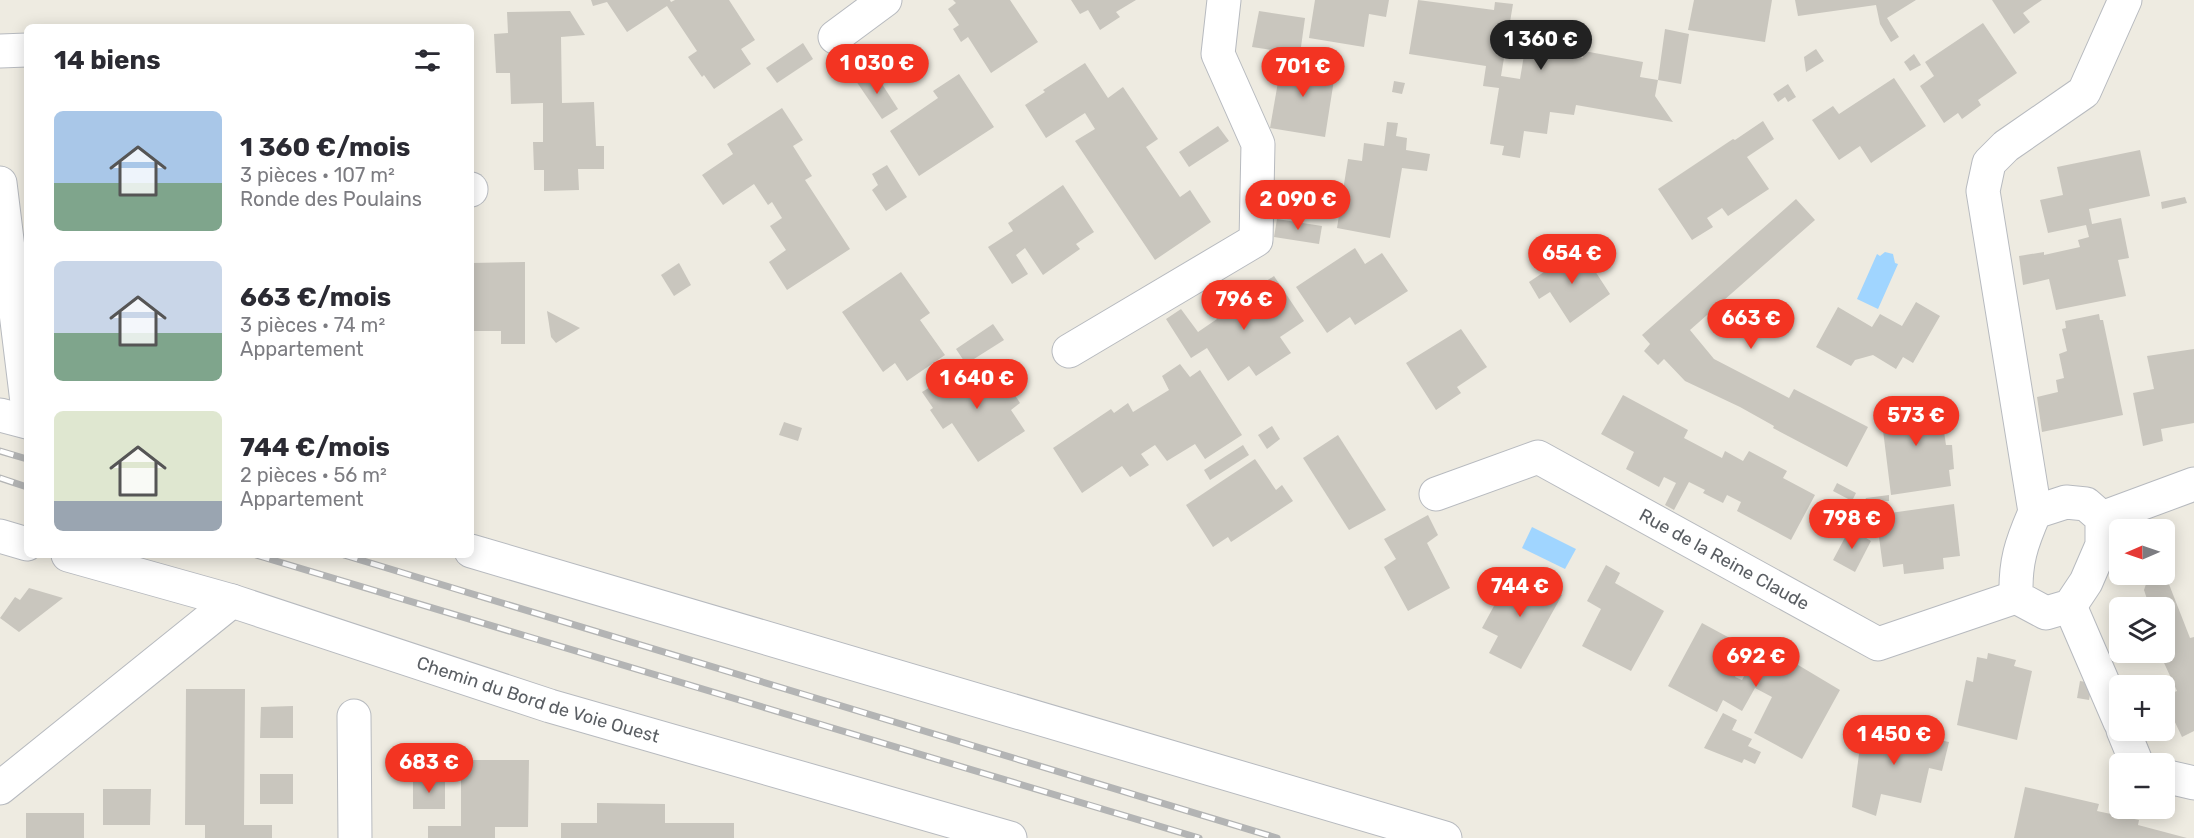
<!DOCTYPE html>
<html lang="fr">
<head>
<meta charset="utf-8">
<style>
	:root { --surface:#fff; --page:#f7f7f7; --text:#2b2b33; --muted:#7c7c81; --accent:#f33422 }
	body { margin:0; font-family:Rubik,sans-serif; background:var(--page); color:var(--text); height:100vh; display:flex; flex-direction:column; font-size:22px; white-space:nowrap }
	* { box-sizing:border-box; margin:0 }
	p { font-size:20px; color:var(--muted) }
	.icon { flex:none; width:33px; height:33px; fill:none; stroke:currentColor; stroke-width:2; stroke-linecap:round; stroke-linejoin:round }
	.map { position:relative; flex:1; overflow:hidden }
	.side { position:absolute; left:24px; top:24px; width:450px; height:534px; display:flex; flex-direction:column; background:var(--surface); border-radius:9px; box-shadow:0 3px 15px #0003 }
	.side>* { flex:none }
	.needle { width:39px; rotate:268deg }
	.controls { position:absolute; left:2109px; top:519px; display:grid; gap:12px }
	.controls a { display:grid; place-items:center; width:66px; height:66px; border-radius:9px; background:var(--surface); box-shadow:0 3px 15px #0003; font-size:30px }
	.price { position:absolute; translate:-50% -51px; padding:0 14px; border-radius:21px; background:var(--accent); color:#fff; font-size:20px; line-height:39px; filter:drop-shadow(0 2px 3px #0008) }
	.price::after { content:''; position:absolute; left:50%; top:36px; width:18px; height:14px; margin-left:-9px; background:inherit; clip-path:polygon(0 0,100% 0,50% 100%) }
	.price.active { background:#222; color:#fff }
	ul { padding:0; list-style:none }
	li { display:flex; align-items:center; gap:18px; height:150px; padding:0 30px }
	li span { display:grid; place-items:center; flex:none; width:168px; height:120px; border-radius:9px; color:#555 }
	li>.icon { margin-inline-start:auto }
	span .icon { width:72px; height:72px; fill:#fffc; stroke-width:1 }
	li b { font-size:26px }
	h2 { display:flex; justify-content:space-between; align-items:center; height:72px; padding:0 30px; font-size:26px }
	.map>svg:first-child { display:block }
	.water { fill:#a0d5ff }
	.building { fill:#c9c6be }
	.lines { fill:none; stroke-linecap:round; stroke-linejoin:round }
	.minor-casing { stroke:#b7babf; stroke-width:35 }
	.minor { stroke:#fff; stroke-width:33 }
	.rail-casing { stroke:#b3b4b4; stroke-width:7 }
	.rail { stroke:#fff; stroke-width:4.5; stroke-dasharray:14; stroke-linecap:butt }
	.labels { text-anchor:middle; stroke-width:4.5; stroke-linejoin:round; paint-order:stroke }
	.street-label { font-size:18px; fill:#5a5e63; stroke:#fff }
</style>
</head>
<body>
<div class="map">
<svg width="2194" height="838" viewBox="0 0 2194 838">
	<rect width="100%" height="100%" fill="#eeebe1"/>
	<!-- water -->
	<g class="water">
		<path d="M1885 252 1893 254 1895 263 1898 264 1878 309 1857 299 1877 254 1880 256Z"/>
		<path d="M1532 527 1576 549 1565 569 1522 548Z"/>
	</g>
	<!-- building -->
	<g class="building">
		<path d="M591 0H670L671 2 675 0H729L755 40 741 49 751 64 714 89 704 75 702 77 688 57 697 51 667 6 627 32 607 2 593 6Z"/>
		<path d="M953 0H1010L1038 42 991 73 968 37 961 42 953 29 959 25 948 9 956 3Z"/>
		<path d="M1071 0H1136L1116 12 1120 17 1100 30 1088 10 1080 14Z"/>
		<path d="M1315 0H1389L1386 17 1369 14 1364 47 1309 38Z"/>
		<path d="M1418 0 1494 10 1495 2 1513 4 1501 76 1520 79 1525 49 1583 58 1584 51 1643 62 1640 77 1658 80 1665 29 1689 34 1681 84 1658 80 1655 96 1673 122 1576 105 1574 115 1550 112 1547 134 1524 131 1520 158 1502 155 1504 146 1490 144 1499 88 1483 86 1486 66 1409 54Z"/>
		<path d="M1694 0H1772L1765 42 1688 30Z"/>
		<path d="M1795 0H1916L1887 18 1899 37 1891 42 1880 24 1876 5 1798 16Z"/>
		<path d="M1992 0H2042L2023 13 2030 22 2014 34Z"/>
		<path d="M570 11 585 35 561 37 562 103 594 102 596 146H604V169H578L579 190 544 191V170H534L533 142H543V103L511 104 510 73H496L494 34 508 33 507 12Z"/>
		<path d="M1259 11 1305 18 1300 54 1252 47Z"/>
		<path d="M1983 23 2017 73 1978 100 1981 105 1962 119 1958 113 1944 123 1920 86 1934 76 1925 62Z"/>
		<path d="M803 43 813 59 777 83 766 68Z"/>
		<path d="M1816 49 1824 61 1806 72 1804 57Z"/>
		<path d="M1914 54 1921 65 1910 71 1904 62Z"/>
		<path d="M1282 59 1336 67 1325 137 1270 128Z"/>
		<path d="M1085 63 1108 98 1123 87 1158 139 1146 147 1180 197 1190 190 1211 222 1155 260 1075 141 1095 129 1085 113 1046 138 1025 105 1045 92 1043 90Z"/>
		<path d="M873 70 898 109 882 119 856 81Z"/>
		<path d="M959 74 994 127 919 176 890 131 938 98 933 91Z"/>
		<path d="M1894 78 1926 126 1871 163 1860 146 1839 160 1812 120 1833 106 1839 114Z"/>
		<path d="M1394 81 1405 83 1402 94 1392 92Z"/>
		<path d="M1788 84 1796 97 1788 102 1785 97 1778 102 1773 94Z"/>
		<path d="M782 108 803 140 793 146 812 176 805 180 850 249 787 290 769 262 786 250 770 226 782 218 772 202 768 205 754 184 723 205 702 175 733 154 727 144Z"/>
		<path d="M1763 121 1774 139 1747 157 1769 189 1728 216 1722 208 1707 218 1713 227 1692 240 1658 189 1733 139 1735 140Z"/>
		<path d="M1387 122 1398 123 1396 136 1407 138 1406 150 1430 154 1427 171 1402 168 1390 238 1337 228 1348 159 1362 161 1364 143 1384 146Z"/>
		<path d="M1218 126 1229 141 1189 167 1179 152Z"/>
		<path d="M2140 150 2150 196 2089 209 2092 224 2121 218 2129 258 2118 260 2126 296 2056 310 2049 279 2023 285 2019 256 2044 252V255L2080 247 2078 240 2089 237 2086 225 2048 233 2040 200 2063 195 2057 167Z"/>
		<path d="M887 165 907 197 886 211 872 190 878 185 872 174Z"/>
		<path d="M1063 185 1094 232 1076 244 1080 249 1043 275 1025 248 1016 255 1028 274 1012 284 988 247 1013 231 1008 223Z"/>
		<path d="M2185 197 2187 203 2162 209 2161 202Z"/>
		<path d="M1796 199 1815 220 1690 330 1714 359 1789 398 1794 389 1868 427 1847 467 1773 428 1774 426 1740 407 1685 381 1664 359 1658 365 1644 351 1650 344 1642 335Z"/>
		<path d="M1277 219 1322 226 1319 244 1274 237Z"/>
		<path d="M1355 248 1365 264 1382 253 1408 291 1355 325 1350 317 1327 333 1296 287Z"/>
		<path d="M1580 248 1610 294 1570 323 1550 292 1539 299 1529 282Z"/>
		<path d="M525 262V344H501V331H471V263Z"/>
		<path d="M679 263 691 285 674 296 661 275Z"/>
		<path d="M901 272 930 313 920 320 945 355 907 381 895 363 883 372 842 312Z"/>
		<path d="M1274 276 1304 321 1280 337 1291 353 1256 376 1249 366 1228 381 1207 348 1191 358 1166 319 1181 309 1198 332 1217 319 1215 315Z"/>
		<path d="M1916 302 1940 316 1913 363 1903 357 1896 369 1873 355 1855 360 1851 366 1816 347 1838 307 1872 327 1880 314 1902 326Z"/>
		<path d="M547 311 580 328 556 343 551 337Z"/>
		<path d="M2099 314 2100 320H2103L2123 415 2042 432 2037 397 2058 392 2056 380 2064 378 2059 354 2067 351 2062 329 2066 328 2065 321Z"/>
		<path d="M993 324 1004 340 966 364 956 349Z"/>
		<path d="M1461 329 1487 367 1457 387 1461 393 1436 410 1406 363Z"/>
		<path d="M2194 349V423L2161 429 2163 441 2143 446 2133 393 2154 389 2147 356Z"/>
		<path d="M1180 364 1190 377 1200 370 1242 435 1205 459 1195 444 1167 461 1155 445 1141 454 1149 465 1130 477 1122 466 1082 493 1053 448 1111 409 1114 413 1128 403 1133 412 1169 390 1162 376Z"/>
		<path d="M996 366 1020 403 1011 410 1025 431 978 462 952 423 943 429 930 410 933 408 922 392 962 368 971 382Z"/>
		<path d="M1623 395 1688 430 1684 438 1722 458 1725 451 1743 461 1749 451 1787 471 1783 478 1815 495 1791 540 1737 511 1741 502 1727 495 1723 503 1703 493 1705 490 1689 482 1674 510 1665 505 1676 483 1664 477 1659 487 1626 469 1634 452 1601 434Z"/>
		<path d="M1939 398 1946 445H1952L1954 469 1949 470 1951 486 1891 495 1880 406Z"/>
		<path d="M784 422 802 428 798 441 779 435Z"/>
		<path d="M1272 426 1280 439 1267 449 1258 435Z"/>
		<path d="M1338 435 1386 510 1349 530 1303 458Z"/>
		<path d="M1243 445 1249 455 1210 480 1204 470Z"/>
		<path d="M1255 459 1276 490 1282 485 1293 501 1231 542 1228 537 1213 547 1186 505Z"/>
		<path d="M1837 483 1856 493 1852 501 1833 491Z"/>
		<path d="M1889 495V501L1863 504 1866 498Z"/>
		<path d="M1954 504 1960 556 1943 558 1944 569 1904 574 1903 564 1883 567 1876 515Z"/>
		<path d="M1428 515 1438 535 1427 543 1450 588 1408 611 1384 567 1396 559 1384 539Z"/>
		<path d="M1850 528 1871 541 1855 572 1833 560Z"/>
		<path d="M1606 565 1620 573 1615 583 1664 611 1631 671 1582 646 1601 609 1587 601Z"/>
		<path d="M1514 569 1562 595 1521 669 1489 653 1498 636 1482 628Z"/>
		<path d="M2165 574 2190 638 2194 637V731L2182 737 2164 699V696L2177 691 2159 652H2164V608L2124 607 2147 599 2144 590 2147 581Z"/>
		<path d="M29 588 63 598 19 632 0 618 15 597 20 600Z"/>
		<path d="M1702 623 1750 649 1735 677 1742 680 1761 643 1840 690 1802 759 1754 733 1772 697 1755 688 1742 711 1723 700 1717 712 1668 686Z"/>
		<path d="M1988 653 2016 660 2014 666 2032 671 2017 740 1957 725 1966 680 1973 682 1977 657 1987 659Z"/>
		<path d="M2080 681 2092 683 2089 700 2077 698Z"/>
		<path d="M186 689H245L244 825H272V838H205V825H185Z"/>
		<path d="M293 706V738H260L261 707Z"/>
		<path d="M1723 713 1737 720 1732 730 1752 739 1748 746 1761 752 1755 764 1744 759 1742 763 1704 748Z"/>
		<path d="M1863 724 1949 742 1942 771 1929 768 1921 803 1881 794 1876 816 1852 807Z"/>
		<path d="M461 760H529L528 827H495V838H428V826H461Z"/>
		<rect x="260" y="774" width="33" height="30"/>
		<rect x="413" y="778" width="32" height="31"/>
		<path d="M2025 787 2099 804 2097 811 2139 820 2138 825 2187 838H2014Z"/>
		<path d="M103 789H151L150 825H103Z"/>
		<path d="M597 803 665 804V823H734V838H561V823H597Z"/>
		<rect x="26" y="813" width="58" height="25"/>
	</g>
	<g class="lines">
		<!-- minor casing -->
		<g class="minor-casing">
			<g id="minor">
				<path d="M835 37 885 0"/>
				<path d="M0 51 27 50"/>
				<path d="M0 183 27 402"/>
				<path d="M471 189V190"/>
				<path d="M1069 351 1256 240 1258 144 1218 54 1224 0"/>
				<path d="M0 415 27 422"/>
				<path id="s1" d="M1436 494 1538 457 1878 644 2016 597"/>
				<path d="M2066 502 2086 504 2102 518V545L2086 582 2070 606 2046 613 2016 597C2015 562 2021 544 2035 512Z"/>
				<path d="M2035 512 1983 191 1989 163 2006 146 2084 92 2125 0"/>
				<path d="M2102 518 2194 484"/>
				<path d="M0 536 27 544"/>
				<path d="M471 551 1445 838"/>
				<path id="s2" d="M68 555 232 601 550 706 1010 838"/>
				<path d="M2070 606 2120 722"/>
				<path d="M354 716 355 838"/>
				<path d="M2123 730 2137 764"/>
				<path d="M2164 776 2194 783"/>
				<path d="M0 788 232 601"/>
			</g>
		</g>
		<!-- minor -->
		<use href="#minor" class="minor"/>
		<!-- rail casing -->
		<g class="rail-casing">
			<g id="rail">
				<path d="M0 451 27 459"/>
				<path d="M0 478 27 487"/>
				<path d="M256 555 1199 838"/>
				<path d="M344 555 1277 838"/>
			</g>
		</g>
		<!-- rail -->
		<use href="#rail" class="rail"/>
	</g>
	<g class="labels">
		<!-- street labels -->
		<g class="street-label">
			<text dy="6" stroke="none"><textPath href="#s1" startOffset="321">Rue de la Reine Claude</textPath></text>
			<text dy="6" stroke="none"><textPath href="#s2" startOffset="492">Chemin du Bord de Voie Ouest</textPath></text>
		</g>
	</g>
</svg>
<div class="controls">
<a><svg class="needle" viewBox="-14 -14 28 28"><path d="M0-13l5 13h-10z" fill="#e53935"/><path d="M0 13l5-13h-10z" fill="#7c7c81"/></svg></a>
<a><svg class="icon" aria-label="layers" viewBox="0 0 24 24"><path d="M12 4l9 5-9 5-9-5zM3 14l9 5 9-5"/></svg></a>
<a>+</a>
<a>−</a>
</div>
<b class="price active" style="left:1541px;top:71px">1 360 €</b>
<b class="price" style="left:877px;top:95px">1 030 €</b>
<b class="price" style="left:1303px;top:98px">701 €</b>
<b class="price" style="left:1298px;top:231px">2 090 €</b>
<b class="price" style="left:1572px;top:285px">654 €</b>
<b class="price" style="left:1244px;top:331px">796 €</b>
<b class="price" style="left:1751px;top:350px">663 €</b>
<b class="price" style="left:977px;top:410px">1 640 €</b>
<b class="price" style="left:1916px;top:447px">573 €</b>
<b class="price" style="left:1852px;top:550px">798 €</b>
<b class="price" style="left:1520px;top:618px">744 €</b>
<b class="price" style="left:1756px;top:688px">692 €</b>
<b class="price" style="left:1894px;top:766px">1 450 €</b>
<b class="price" style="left:429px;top:794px">683 €</b>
<section class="side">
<h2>14 biens<svg class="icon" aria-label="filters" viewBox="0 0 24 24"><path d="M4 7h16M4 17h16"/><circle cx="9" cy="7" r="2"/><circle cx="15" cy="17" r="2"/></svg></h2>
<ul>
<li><span style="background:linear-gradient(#a9c7e8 60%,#7fa58c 0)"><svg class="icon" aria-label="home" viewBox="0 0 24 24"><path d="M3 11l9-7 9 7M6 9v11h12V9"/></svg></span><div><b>1 360 €/mois</b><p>3 pièces · 107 m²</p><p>Ronde des Poulains</p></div></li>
<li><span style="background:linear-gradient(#c9d6e8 60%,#7fa58c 0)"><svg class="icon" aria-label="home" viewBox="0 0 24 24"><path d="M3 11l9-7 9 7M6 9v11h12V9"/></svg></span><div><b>663 €/mois</b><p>3 pièces · 74 m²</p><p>Appartement</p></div></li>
<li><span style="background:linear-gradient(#dfe7d0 75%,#9aa5b1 0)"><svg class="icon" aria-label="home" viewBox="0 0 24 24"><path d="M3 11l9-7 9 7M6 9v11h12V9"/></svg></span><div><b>744 €/mois</b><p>2 pièces · 56 m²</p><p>Appartement</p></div></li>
</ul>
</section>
</div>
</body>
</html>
